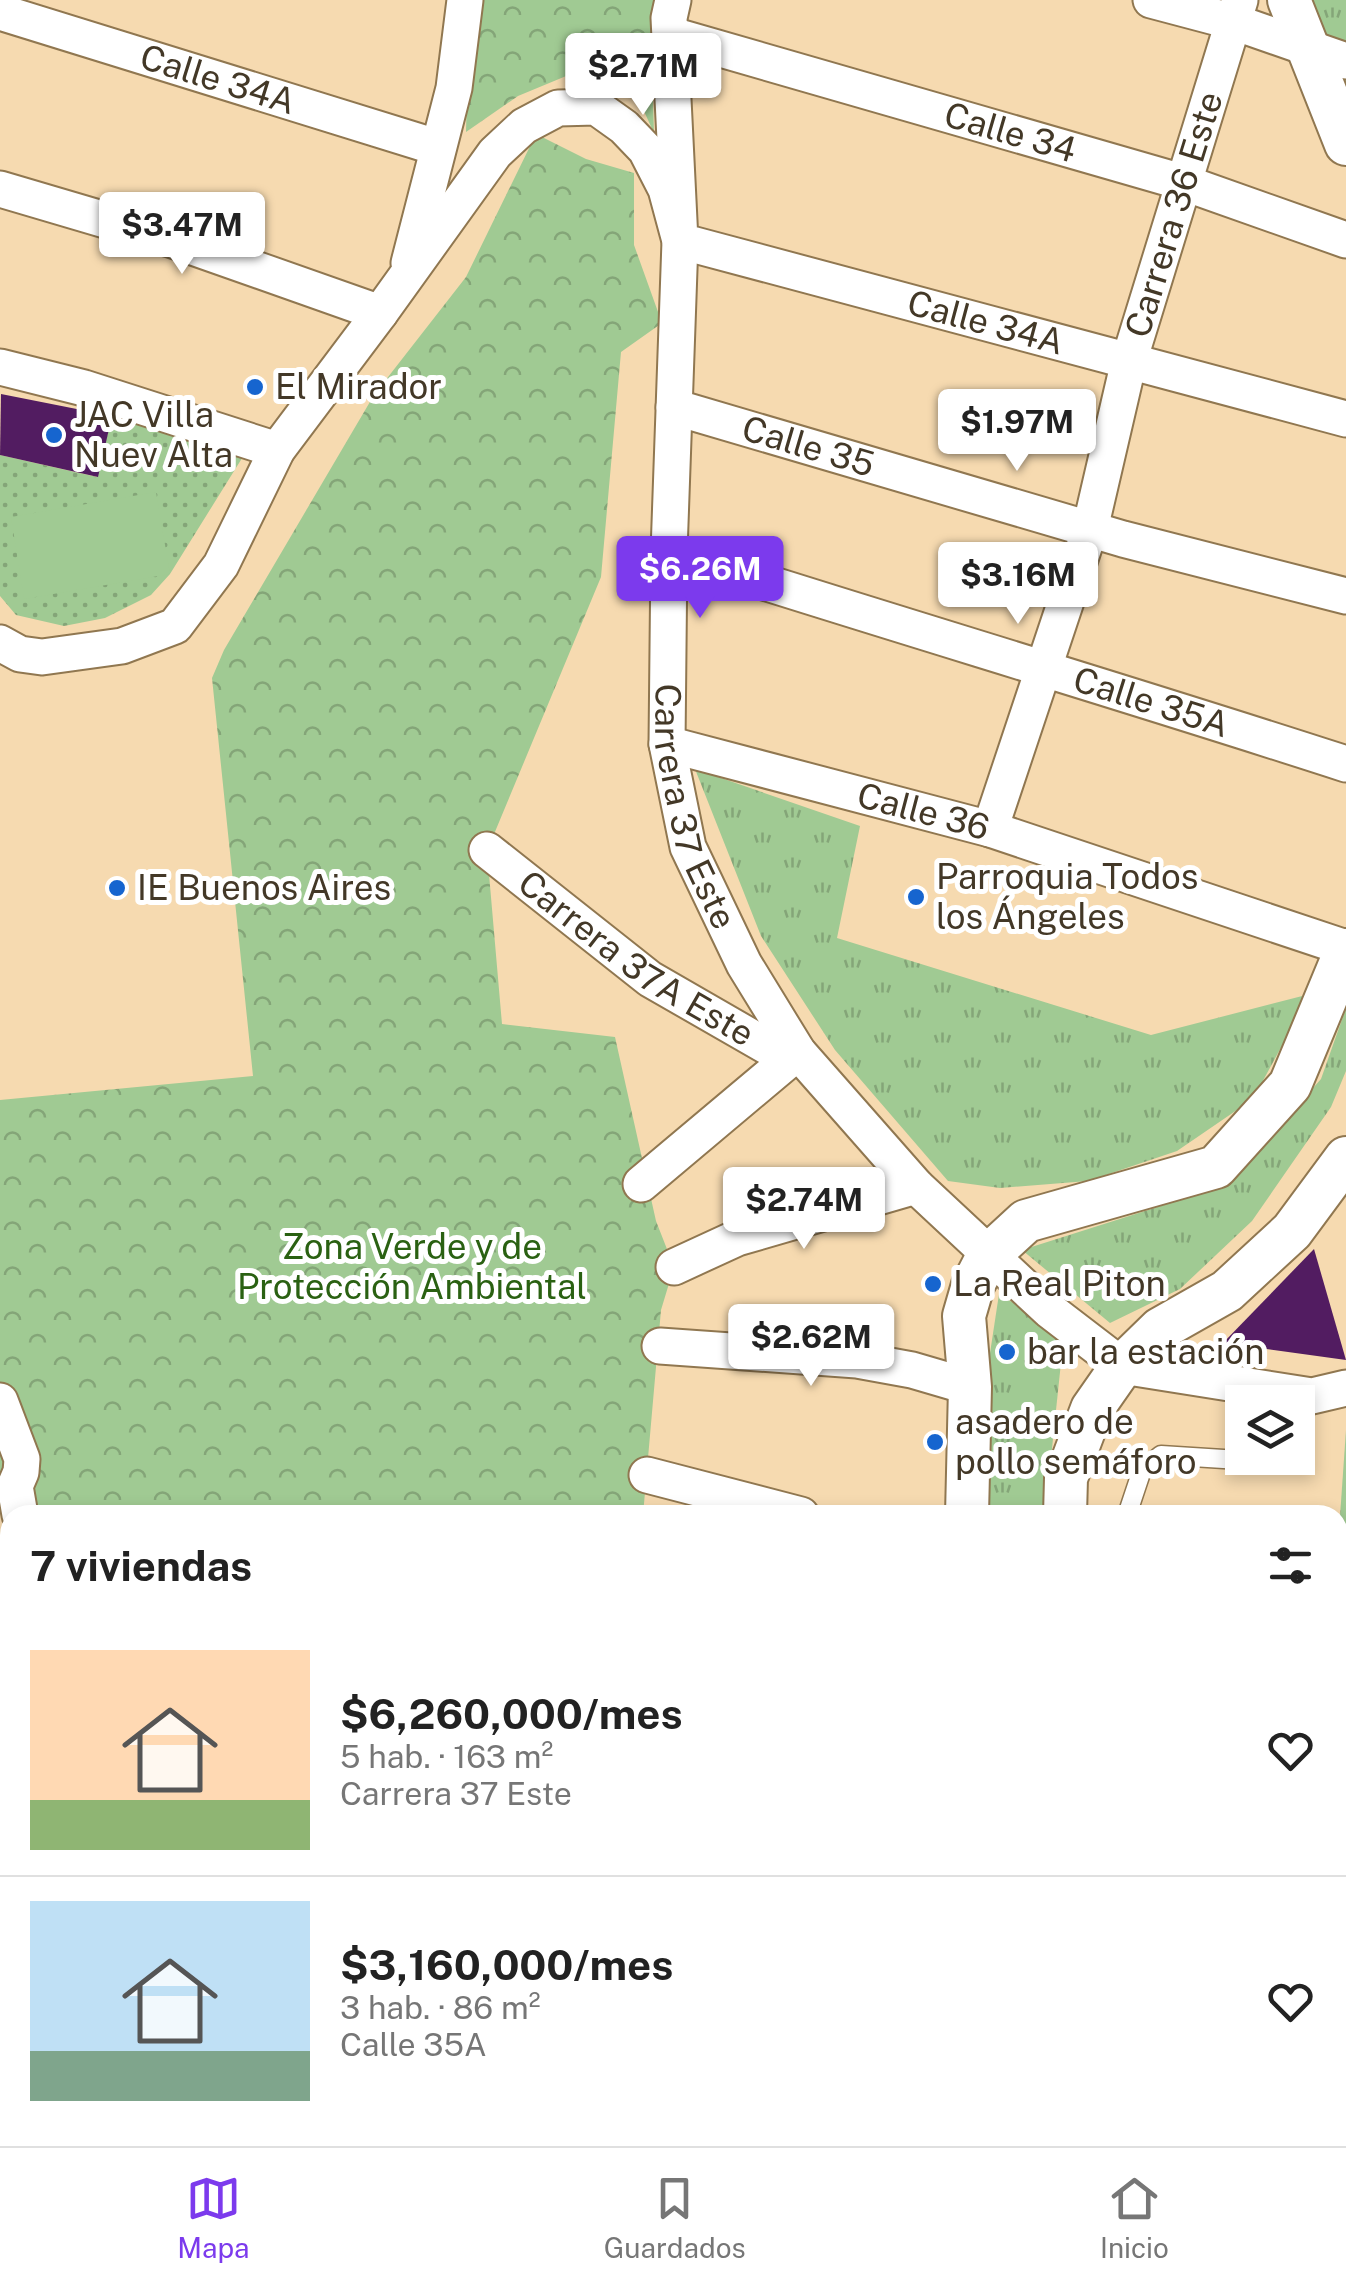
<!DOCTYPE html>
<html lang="es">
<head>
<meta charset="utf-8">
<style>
	:root { --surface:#fff; --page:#f6f6f6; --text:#222; --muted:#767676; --line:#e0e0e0; --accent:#7c3aed }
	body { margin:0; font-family:"Public Sans",sans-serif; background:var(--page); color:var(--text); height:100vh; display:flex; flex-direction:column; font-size:38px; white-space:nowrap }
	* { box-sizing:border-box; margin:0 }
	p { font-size:32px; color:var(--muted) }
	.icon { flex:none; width:55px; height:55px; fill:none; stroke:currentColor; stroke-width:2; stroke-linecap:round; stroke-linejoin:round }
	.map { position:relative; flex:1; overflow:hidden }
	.drawer { position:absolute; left:0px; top:1505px; width:1348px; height:642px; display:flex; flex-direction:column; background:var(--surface); border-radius:30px 30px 0 0; box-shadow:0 5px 15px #0003 }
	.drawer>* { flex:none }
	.controls { position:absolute; left:1225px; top:1385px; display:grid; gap:20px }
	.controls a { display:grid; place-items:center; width:90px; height:90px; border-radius:0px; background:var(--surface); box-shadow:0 5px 15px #0003; font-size:50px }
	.price { position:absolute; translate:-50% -85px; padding:0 22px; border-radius:10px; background:#fff; color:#222; font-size:32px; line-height:65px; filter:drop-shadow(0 2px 5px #0008) }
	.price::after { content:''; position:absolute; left:50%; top:60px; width:30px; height:22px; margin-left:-15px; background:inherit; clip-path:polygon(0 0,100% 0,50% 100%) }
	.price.on { background:var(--accent); color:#fff }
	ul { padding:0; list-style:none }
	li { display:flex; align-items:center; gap:30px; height:250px; padding:0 30px }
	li+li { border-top:2px solid var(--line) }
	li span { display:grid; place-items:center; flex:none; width:280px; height:200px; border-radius:0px; color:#555 }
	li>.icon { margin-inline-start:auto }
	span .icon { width:120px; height:120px; fill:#fffc; stroke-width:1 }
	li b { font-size:42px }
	h2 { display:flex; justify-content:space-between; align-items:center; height:120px; padding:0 30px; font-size:42px }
	.tabs { display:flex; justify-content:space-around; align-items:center; height:140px; border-top:2px solid var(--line); background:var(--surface); font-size:28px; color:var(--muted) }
	.tabs a { display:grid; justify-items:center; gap:5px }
	.tabs .on { color:var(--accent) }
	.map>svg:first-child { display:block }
	.grass { fill:url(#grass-tufts) }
	.forest { fill:url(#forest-crowns) }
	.park { fill:url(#park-dots) }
	.pitch { fill:#a0ca93 }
	.building { fill:#521c61 }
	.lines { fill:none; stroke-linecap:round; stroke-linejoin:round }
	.service-casing { stroke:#907750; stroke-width:21 }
	.minor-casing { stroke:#907750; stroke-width:39 }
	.tertiary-casing { stroke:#907750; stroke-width:46 }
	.path { stroke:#a69173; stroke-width:6; stroke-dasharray:8 5; stroke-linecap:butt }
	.service { stroke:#fff; stroke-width:18 }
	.minor { stroke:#fff; stroke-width:35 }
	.tertiary { stroke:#fff; stroke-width:42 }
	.poi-dot { fill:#1665cf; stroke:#fff; stroke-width:4 }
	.labels { text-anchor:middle; stroke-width:10; stroke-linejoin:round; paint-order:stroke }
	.street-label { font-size:35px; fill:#433827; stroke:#fff }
	.poi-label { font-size:35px; fill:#433827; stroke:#fff; text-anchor:start }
	.park-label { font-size:35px; fill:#2a6112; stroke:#fff }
</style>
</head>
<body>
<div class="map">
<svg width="1346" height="2146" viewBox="0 0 1346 2146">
	<defs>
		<pattern id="grass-tufts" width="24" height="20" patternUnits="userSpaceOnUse" patternTransform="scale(2.5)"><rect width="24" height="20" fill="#a0ca93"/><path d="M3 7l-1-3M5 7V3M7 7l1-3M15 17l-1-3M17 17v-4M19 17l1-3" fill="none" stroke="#84a578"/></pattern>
		<pattern id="forest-crowns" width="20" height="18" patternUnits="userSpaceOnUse" patternTransform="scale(2.5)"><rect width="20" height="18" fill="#a0ca93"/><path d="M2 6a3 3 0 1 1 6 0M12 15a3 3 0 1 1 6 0" fill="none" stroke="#84a578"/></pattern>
		<pattern id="park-dots" width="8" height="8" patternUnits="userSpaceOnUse" patternTransform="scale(2.5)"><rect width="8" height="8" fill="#a0ca93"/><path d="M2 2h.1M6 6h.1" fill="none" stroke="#84a578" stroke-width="1.8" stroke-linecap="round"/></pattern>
	</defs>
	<rect width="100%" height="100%" fill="#f6dab0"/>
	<!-- grass -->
	<g class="grass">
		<path d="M1302 0H1346V98Z"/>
		<path d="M695 769 860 826 837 938 1151 1035 1310 994 1253 1099 1177 1151 1088 1181 1000 1188 948 1181 835 1050 761 936Z"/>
		<path d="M1346 1008V1071L1331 1107 1252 1221 1180 1289 1110 1323 1022 1250 1227 1185 1321 1079Z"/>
		<path d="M999 1294 1064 1334 1045 1515H989L985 1386Z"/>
		<path d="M1346 1430V1944L1338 1942V1545Z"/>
	</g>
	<!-- forest -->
	<g class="forest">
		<path d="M469 0H661L651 34 654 133 631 83 571 74 518 96 466 132Z"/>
		<path d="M536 134 586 159 634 173V245L662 323 621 352 601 577 487 851 502 1024 615 1037 656 1221 674 1267 661 1310 643 1515H10V1540L0 1504V1100L253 1076 212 678 224 650 374 395 466 277Z"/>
		<path d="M174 2138H711L726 2146H177Z"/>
	</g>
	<!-- park -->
	<path class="park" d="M112 416 244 455 170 574 151 595 105 618 64 626 16 615 0 596V455L97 477Z"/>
	<!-- pitch -->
	<path class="pitch" d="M156 492 170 574 24 599 11 517Z"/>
	<!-- building -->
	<g class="building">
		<path d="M1 394 112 416 98 477 0 455Z"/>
		<path d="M1314 1249 1346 1360 1223 1343Z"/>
	</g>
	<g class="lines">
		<!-- service casing -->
		<g class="service-casing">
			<path id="service" d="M1127 1515 1142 1470 1161 1455 1255 1461"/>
		</g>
		<!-- minor casing -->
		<g class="minor-casing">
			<g id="minor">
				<path id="s1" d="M673 0 669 18 680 241 1346 419"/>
				<path d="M1151 0 1234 22 1346 61"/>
				<path id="s2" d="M0 12 436 147"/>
				<path id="s3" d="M672 35 1182 182 1346 240"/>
				<path d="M0 189 173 240 380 313"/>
				<path d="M409 263 454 88 465 0"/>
				<path d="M0 367 84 388 277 450"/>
				<path id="s4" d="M674 407 1123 539 1346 596"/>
				<path id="s5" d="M669 552C894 624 1121 691 1346 764"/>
				<path id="s6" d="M0 643 20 654 42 657 122 646 175 626 221 565 277 450 380 313 495 153 524 126 558 108 596 107 624 127 646 150 666 189 680 241 669 552 667 744 688 847 744 964 798 1052 916 1186 1049 1310 1122 1366 1312 1396 1346 1388"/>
				<path id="s7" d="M667 744 990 829 1346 948"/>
				<path id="s8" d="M990 829 1090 529 1129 361 1240 0"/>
				<path id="s9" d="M487 850 650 979 789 1059"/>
				<path d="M641 1184 798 1052"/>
				<path d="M674 1267 737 1238 916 1186"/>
				<path d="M660 1346 857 1360 912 1370 970 1387"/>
				<path d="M0 1401 22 1459 21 1472 15 1486 20 1515"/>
				<path d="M647 1475 801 1515"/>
				<path d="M0 1641 10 1645"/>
				<path d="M0 1841 10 1845"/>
				<path d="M0 2002 10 2006"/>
				<path d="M1338 2096 1346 2091"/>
				<path d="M1225 2138 1255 2146"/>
				<path d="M732 2146 734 2138"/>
				<path d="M920 2146 923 2138"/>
				<path d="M1072 2146 1075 2138"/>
				<path d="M1276 2146 1283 2138"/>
			</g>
		</g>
		<!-- tertiary casing -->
		<g class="tertiary-casing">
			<g id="tertiary">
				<path d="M1289 0 1346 144"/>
				<path d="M967 1515 970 1387 964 1316 973 1285 988 1256 1026 1221 1216 1167 1290 1085 1346 950"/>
				<path d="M1065 1515 1066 1478 1092 1409 1122 1366 1160 1329 1227 1291 1292 1231 1346 1158"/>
				<path d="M1338 1974 1346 1976"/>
				<path d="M1338 2065 1346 2066"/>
			</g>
		</g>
		<!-- path -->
		<path class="path" d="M153 2138 157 2146"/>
		<!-- service -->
		<use href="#service" class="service"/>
		<!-- minor -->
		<use href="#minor" class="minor"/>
		<!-- tertiary -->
		<use href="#tertiary" class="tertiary"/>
	</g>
	<!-- markers -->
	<g class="poi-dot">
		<circle cx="255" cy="387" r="10"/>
		<circle cx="54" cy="435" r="10"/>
		<circle cx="117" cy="888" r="10"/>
		<circle cx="916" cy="897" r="10"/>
		<circle cx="933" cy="1284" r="10"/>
		<circle cx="1007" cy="1352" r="10"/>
		<circle cx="935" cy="1442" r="10"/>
	</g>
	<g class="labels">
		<!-- street labels -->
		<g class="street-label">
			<text dy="12" stroke="none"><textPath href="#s2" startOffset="228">Calle 34A</textPath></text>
			<text dy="12" stroke="none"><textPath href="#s3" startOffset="352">Calle 34</textPath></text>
			<text dy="12" stroke="none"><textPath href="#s8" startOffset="642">Carrera 36 Este</textPath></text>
			<text dy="12" stroke="none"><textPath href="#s1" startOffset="558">Calle 34A</textPath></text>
			<text dy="12" stroke="none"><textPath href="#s4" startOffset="140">Calle 35</textPath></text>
			<text dy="12" stroke="none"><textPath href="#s5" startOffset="505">Calle 35A</textPath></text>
			<text dy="12" stroke="none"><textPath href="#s6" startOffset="1605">Carrera 37 Este</textPath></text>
			<text dy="12" stroke="none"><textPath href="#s7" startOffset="265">Calle 36</textPath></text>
			<text dy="12" stroke="none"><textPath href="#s9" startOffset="185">Carrera 37A Este</textPath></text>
		</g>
		<!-- poi labels -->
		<g class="poi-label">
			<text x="275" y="399">El Mirador</text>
			<text x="74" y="427">JAC Villa<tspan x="74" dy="40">Nuev Alta</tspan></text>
			<text x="936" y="889">Parroquia Todos<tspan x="936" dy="40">los Ángeles</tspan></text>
			<text x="137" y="900">IE Buenos Aires</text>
			<text x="953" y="1296">La Real Piton</text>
			<text x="1027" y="1364">bar la estación</text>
			<text x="955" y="1434">asadero de<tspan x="955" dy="40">pollo semáforo</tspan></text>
		</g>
		<!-- park labels -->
		<g class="park-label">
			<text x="412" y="1259">Zona Verde y de<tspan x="412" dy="40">Protección Ambiental</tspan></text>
		</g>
	</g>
</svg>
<div class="controls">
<a><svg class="icon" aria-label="layers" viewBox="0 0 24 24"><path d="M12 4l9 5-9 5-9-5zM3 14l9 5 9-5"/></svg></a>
</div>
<b class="price" style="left:643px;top:118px">$2.71M</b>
<b class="price" style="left:182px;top:277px">$3.47M</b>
<b class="price" style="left:1017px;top:474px">$1.97M</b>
<b class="price on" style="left:700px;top:621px">$6.26M</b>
<b class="price" style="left:1018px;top:627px">$3.16M</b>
<b class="price" style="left:804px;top:1252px">$2.74M</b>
<b class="price" style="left:811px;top:1389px">$2.62M</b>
<section class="drawer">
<h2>7 viviendas<svg class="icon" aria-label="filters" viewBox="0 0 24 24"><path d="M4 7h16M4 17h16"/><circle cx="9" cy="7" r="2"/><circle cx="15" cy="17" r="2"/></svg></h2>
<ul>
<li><span style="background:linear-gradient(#ffd9b3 75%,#8fb573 0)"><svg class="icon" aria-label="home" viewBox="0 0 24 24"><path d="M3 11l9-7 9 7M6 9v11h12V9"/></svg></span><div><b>$6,260,000/mes</b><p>5 hab. · 163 m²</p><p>Carrera 37 Este</p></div><svg class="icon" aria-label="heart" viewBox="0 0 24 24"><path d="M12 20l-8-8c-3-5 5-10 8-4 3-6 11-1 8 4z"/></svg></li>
<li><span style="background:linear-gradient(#bfe0f5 75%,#7fa58c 0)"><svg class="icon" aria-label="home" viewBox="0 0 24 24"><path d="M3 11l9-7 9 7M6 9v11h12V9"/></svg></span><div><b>$3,160,000/mes</b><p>3 hab. · 86 m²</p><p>Calle 35A</p></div><svg class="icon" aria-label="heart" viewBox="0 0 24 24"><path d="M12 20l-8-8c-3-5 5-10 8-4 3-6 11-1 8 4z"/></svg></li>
</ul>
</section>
</div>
<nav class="tabs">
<a class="on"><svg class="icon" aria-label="map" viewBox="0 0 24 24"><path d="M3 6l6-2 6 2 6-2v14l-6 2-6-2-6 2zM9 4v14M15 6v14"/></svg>Mapa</a>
<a><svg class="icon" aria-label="saved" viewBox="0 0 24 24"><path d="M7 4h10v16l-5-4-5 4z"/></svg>Guardados</a>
<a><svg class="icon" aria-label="home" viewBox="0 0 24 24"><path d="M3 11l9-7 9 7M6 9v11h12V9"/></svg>Inicio</a>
</nav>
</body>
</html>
